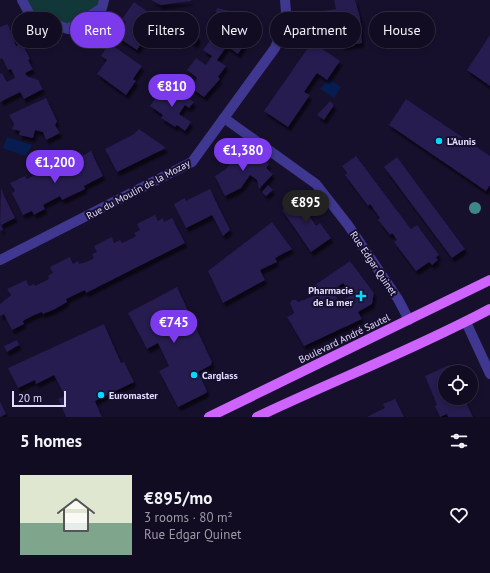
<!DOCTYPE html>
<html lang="en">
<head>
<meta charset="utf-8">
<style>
	:root { --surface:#110c22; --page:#1e1a2f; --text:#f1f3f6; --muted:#9c9ba5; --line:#302c40; --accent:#7c3aed }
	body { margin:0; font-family:"PT Sans",sans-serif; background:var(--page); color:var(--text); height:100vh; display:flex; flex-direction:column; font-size:15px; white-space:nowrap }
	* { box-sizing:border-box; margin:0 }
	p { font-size:13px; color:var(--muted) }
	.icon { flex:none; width:22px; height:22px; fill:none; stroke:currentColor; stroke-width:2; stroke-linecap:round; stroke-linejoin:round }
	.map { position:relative; height:417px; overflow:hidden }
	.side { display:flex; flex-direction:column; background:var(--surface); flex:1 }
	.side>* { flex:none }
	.banner { position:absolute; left:12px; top:12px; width:466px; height:36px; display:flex; gap:8px }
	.buttons { position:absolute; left:438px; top:365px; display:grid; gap:8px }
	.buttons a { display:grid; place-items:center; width:40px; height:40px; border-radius:50%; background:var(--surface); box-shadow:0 2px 6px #0003,0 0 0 1px var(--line); font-size:20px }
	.scale { position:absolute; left:12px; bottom:10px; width:54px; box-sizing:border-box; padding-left:4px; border:2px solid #e2dcff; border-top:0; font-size:11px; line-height:14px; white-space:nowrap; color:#e2dcff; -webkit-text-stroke:3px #17102d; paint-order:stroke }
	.price { position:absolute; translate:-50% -34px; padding:0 9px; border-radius:14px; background:var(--accent); color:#fff; font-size:13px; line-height:26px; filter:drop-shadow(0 1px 2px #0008) }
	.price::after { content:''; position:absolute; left:50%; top:24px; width:12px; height:9px; margin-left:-6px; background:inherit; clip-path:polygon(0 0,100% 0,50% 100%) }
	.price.current { background:#222; color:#fff }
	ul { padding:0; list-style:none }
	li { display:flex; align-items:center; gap:12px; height:100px; padding:0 20px }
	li+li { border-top:1px solid var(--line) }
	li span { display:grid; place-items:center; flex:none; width:112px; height:80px; border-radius:0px; color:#555 }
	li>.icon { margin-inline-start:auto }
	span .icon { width:48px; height:48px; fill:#fffc; stroke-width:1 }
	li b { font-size:17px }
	h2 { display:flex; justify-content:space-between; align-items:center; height:48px; padding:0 20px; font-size:17px }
	.pill { padding:0 14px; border-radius:18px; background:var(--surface); box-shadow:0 2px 6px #0003,0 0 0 1px var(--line); font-size:14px; line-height:36px }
	.pill.current { background:var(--accent); color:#fff }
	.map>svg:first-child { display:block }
	.green { fill:#123738 }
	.water { fill:#071d4f }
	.building { fill:#281a50; fill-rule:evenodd; filter:url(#shadow) }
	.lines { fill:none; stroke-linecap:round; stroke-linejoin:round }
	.minor { stroke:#403890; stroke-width:10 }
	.primary { stroke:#ce63ff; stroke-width:10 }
	.tree { fill:#3e8786 }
	.poi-dot { fill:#08d7ff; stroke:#17102d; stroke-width:1.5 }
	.labels { text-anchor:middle; stroke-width:4; stroke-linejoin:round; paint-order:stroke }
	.poi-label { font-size:10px; font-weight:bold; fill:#e2dcff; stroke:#17102d; text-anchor:start }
	.street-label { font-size:10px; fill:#e2dcff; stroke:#17102d }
</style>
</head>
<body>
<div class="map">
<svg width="490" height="417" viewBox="0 0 490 417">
	<defs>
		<filter id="shadow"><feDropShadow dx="2.5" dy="4.5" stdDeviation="1" flood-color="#0009"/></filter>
	</defs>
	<rect width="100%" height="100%" fill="#17102d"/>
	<!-- green -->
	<path class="green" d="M22 0H104L68 29 30 15Z"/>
	<!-- water -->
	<g class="water">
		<path d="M329 79 341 87 334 98 320 89Z"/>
		<path d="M7 137 32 145 26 156 3 148Z"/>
	</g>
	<!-- building -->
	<g class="building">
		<path d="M151 0H191V1L161 5Z"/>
		<path d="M334 0H355L360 17 362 43 342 46 340 35 319 38 315 12 336 9Z"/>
		<path d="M134 2 154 16 149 23 153 26 137 50 116 36 126 22 122 19Z"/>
		<path d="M217 8 257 17 254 30 238 54 227 46 217 60 226 66 218 77 220 79 204 97 191 88 197 78 187 70 196 58 206 65 212 56 203 50 213 36 218 39 232 20 215 16Z"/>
		<path d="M8 24 16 46 22 43 30 59 28 60 33 69 25 73 27 76 38 80 43 89 24 99 20 92 0 102V74L2 73 7 82 15 78 11 69 8 70 2 58 0 59V27Z"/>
		<path d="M189 29 199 37 195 44 184 36Z"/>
		<path d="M490 35V86L467 70Z"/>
		<path d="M312 42 340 61 327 80 317 73 304 92 310 95 288 127 264 111Z"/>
		<path d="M109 43 142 66 133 79 136 81 126 95 97 74 107 60 101 56Z"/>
		<path d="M162 89 175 98 180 92 194 102 189 108 185 105 179 114 191 122 185 131 177 125 175 127 161 118 163 115 150 106Z"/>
		<path d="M46 98 57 121 55 125 60 133 46 140 43 132 35 130 33 138 19 135 20 131 12 129 14 124 9 115Z"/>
		<path d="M406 99 490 156V185L486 191 389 125Z"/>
		<path d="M330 101 334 105 324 120 317 115Z"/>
		<path d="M139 129 166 148 117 172 105 149 134 134Z"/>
		<path d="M243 146 269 164 266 168 273 174 259 189 257 180 250 175 241 188 225 196 215 176 226 169Z"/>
		<path d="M91 151 103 176 84 186 85 189 81 191 62 200 60 196 43 205 45 209 34 215 32 211 23 215 12 193 15 191 10 183 25 176 27 179 41 172 39 167 43 164 48 174Z"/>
		<path d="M356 156 411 229 417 225 439 255 436 257 438 260 432 265 429 262 416 271 394 242 397 240 392 233 390 235 378 220 380 218 370 204 368 206 345 175 347 173 342 166Z"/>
		<path d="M397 157 465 249 452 258 384 167Z"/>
		<path d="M268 185 273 190 266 196 262 192Z"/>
		<path d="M1 189 15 218 1 225 3 230 0 231Z"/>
		<path d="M210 189 230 230 223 236 212 215 186 228 174 204 185 198 186 201Z"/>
		<path d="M300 194 311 210 307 212 316 226 320 223 331 238 311 252 282 210Z"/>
		<path d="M155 215 158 221 163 218 164 222 172 218 185 243 86 293 85 290 66 299 67 302 55 309 43 314 42 312 32 316 23 321 24 324 12 330 4 314 0 316V304L11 295 7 289 26 280 29 286 34 284 35 286 49 279 48 276 53 273 50 267 70 257 73 264 78 261 79 264 87 262 94 258 92 254 97 252 94 246 112 237 114 243 120 240 122 243 129 240 136 236 134 233 140 230 137 224Z"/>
		<path d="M272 222 292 249 275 258 277 262 260 270 265 280 223 303 208 271Z"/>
		<path d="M350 261 374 293 372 304 358 312 362 319 304 346 287 317 294 313 290 303 292 300H296L298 302 319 294 315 285ZM343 283 352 294 340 302 332 291Z"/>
		<path d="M177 287 212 362 211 365 198 372 207 391 206 393 178 407 159 371 169 366 158 343 147 349 128 313Z"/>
		<path d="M104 324 121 363 124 362 134 382 95 401 102 417H66L58 399 65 396 54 375 36 384 35 380 18 388 8 368Z"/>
		<path d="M17 340 19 345 7 352 4 346Z"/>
		<path d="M449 365 453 372H445V398H464L473 417H448L447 414 440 417 435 406 437 405 425 376Z"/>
		<path d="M395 399 404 417H367L385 408 383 404Z"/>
		<path d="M0 402 6 414 0 417Z"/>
	</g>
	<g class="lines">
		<!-- minor -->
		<g class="minor">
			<path d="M22 0 30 15 68 29 102 8 104 0"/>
			<path d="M224 118 316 184 348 225 398 299 409 320"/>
			<path d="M0 260 192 162 275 48 284 26 286 12 285 0"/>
			<path d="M466 322 490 374"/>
		</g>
		<!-- primary -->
		<g class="primary">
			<path d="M209 417 490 280"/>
			<path d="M257 417C335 380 415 349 490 309"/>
		</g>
	</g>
	<!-- trees -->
	<circle class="tree" cx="475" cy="208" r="6"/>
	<!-- markers -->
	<g class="poi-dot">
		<circle cx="439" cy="141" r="4"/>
		<path d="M359 290h4v4h4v4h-4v4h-4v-4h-4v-4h4z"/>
		<circle cx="194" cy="375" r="4"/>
		<circle cx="101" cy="395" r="4"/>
	</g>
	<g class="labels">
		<!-- poi labels -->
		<g class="poi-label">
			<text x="447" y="145">L'Aunis</text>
			<text x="353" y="294" text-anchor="end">Pharmacie<tspan x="353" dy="12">de la mer</tspan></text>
			<text x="202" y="379">Carglass</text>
			<text x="109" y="399">Euromaster</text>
		</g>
		<!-- street labels -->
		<g class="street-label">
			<text transform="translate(138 189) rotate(-28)" y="4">Rue du Moulin de la Mozay</text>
			<text transform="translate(374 263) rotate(56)" y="4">Rue Edgar Quinet</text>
			<text transform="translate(344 338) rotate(-26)" y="4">Boulevard André Sautel</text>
		</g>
	</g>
</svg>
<div class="buttons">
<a><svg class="icon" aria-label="locate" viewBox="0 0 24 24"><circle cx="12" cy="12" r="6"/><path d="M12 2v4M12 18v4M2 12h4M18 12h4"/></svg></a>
</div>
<div class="scale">20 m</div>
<b class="price" style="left:172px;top:108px">€810</b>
<b class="price" style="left:243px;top:172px">€1,380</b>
<b class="price" style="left:55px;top:184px">€1,200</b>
<b class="price current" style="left:306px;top:224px">€895</b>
<b class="price" style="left:174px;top:344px">€745</b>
<div class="banner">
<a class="pill">Buy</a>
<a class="pill current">Rent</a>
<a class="pill">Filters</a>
<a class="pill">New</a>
<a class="pill">Apartment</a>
<a class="pill">House</a>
</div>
</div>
<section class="side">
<h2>5 homes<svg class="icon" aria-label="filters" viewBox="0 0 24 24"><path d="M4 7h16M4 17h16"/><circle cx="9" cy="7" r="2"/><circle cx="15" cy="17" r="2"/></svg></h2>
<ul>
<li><span style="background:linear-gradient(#dfe7d0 60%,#7fa58c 0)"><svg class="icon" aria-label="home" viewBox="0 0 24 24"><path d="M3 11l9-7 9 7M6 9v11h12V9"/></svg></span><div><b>€895/mo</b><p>3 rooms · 80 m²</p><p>Rue Edgar Quinet</p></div><svg class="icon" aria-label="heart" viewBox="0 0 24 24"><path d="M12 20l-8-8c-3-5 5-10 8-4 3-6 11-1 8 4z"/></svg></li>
</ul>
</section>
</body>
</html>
